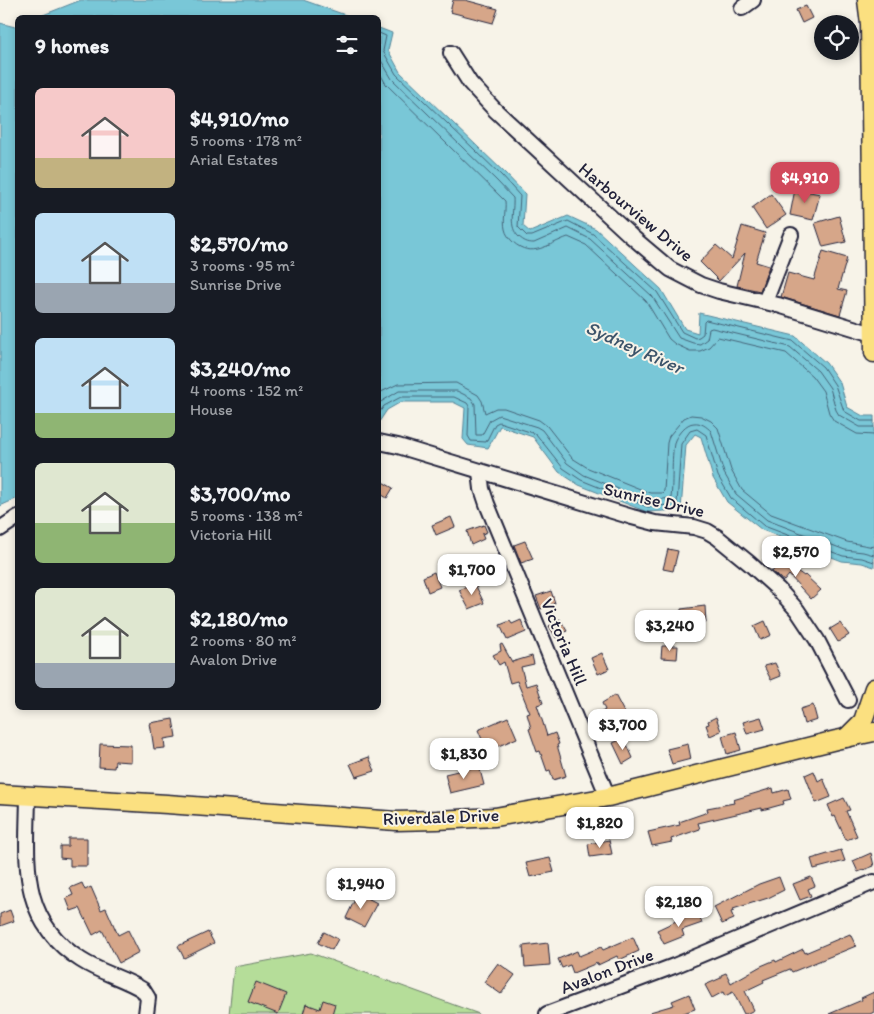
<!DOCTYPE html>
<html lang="en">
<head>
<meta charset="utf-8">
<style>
	:root { --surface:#171b24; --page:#242831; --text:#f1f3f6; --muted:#9ea1a6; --accent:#d1495b }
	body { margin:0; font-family:Itim,sans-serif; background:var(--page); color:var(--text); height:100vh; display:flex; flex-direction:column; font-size:19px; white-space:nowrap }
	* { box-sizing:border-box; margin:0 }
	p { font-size:16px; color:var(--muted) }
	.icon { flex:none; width:28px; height:28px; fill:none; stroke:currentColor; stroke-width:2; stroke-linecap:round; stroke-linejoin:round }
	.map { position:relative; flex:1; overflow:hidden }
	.side { position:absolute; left:15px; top:15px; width:366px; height:695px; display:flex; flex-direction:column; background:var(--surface); border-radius:8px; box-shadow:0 2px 8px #0003 }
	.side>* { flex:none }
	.buttons { position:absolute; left:814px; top:15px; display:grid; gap:10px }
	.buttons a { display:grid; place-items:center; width:45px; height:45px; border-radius:50%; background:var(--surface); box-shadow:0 2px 8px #0003; font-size:25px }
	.price { position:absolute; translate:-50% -42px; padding:0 11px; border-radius:10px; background:#fff; color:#222; font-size:16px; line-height:32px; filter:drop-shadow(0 1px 2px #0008) }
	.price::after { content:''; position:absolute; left:50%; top:30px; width:15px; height:11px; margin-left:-8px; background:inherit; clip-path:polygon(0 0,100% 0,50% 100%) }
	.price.current { background:var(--accent); color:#fff }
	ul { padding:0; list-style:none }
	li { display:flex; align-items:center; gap:15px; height:125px; padding:0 20px }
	li span { display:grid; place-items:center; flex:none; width:140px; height:100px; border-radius:8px; color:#555 }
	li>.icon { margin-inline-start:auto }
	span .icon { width:60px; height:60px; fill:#fffc; stroke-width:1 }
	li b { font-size:21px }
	h2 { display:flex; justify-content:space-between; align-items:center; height:60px; padding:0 20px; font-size:21px }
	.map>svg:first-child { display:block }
	.green { fill:#b5dd99; stroke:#6c806a }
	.water { fill:#79c7d7; stroke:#568599 }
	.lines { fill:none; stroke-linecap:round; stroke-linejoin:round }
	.shore { stroke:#456479; stroke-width:1 }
	.building { fill:#d6a689; stroke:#22223b }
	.minor-casing { stroke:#22223b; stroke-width:18 }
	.major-casing { stroke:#22223b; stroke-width:21 }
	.minor { stroke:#f7f3e8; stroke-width:14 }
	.major { stroke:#fbe080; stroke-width:18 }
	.labels { text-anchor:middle; stroke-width:4; stroke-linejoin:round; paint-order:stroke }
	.street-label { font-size:18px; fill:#22223b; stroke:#f7f3e8 }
	.water-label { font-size:19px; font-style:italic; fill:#3c546a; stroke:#f7f3e8 }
</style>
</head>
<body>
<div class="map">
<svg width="874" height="1014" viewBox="0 0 874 1014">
	<rect width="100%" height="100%" fill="#f7f3e8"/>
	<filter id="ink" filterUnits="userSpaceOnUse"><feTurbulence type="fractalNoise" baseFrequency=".02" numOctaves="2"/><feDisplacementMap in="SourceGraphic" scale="10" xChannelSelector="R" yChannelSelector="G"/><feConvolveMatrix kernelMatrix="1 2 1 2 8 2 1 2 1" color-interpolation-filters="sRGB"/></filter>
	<g filter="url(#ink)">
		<!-- green -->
		<path class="green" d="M311 953 479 1014H229L234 967Z"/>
		<!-- water -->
		<g class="water">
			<path d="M81 0H303L351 17H38Z"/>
			<path d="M0 23 15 27 18 26V498L0 506Z"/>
			<path d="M379 28 392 33 388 50 400 72 505 173 525 194 523 226 530 232 568 216 596 229 661 289 685 329 698 333 699 313 795 336 826 363 840 383 847 407 863 416H874V567L862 563 842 561 762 530 727 502 713 478 701 437 695 434 686 445 681 510 647 512 579 485 559 472 533 437 500 426 488 448 468 445 463 439 465 408 453 402H401L387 410 379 422Z"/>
		</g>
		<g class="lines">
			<!-- shore -->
			<g class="shore">
				<path d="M379 33 386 36 383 51 396 74 502 176 520 196 518 227 527 236H532L568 221 593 234 657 292 682 332 695 338 699 337 703 334 704 322 706 320 793 341 823 367 835 385 844 411 861 421H874"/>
				<path d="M379 57 392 79 497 181 513 198C514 211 508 227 519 237 524 241 527 243 534 243L568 228 590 239 652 296 679 338 693 343 700 344 707 339 709 329 712 328 790 347 818 371 830 388 836 410 839 415 860 427H874"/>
				<path d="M379 72 386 84 505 201C506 210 503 219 505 229 506 234 509 238 513 242 532 259 548 244 568 237L586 245 646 301 669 339 675 344 690 351H700L709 347 718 337 786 353 812 376 823 391 829 413 834 421 857 434 874 435"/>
				<path d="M379 393 398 384 456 383 478 395 482 401 485 413 496 408H504L539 420 547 426 572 458 588 468 650 493H662L664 491 667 443 669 436 684 418 691 415 701 416 711 421 718 428 731 470 742 490 771 514 847 542 874 547"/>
				<path d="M379 403 399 391H457L471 398 475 404 476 435H482L490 420 499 415 537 427 542 430 567 463 584 475 648 501 671 498C673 484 671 451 675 440 678 434 686 423 694 423 701 422 707 427 711 431L724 473 736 494 767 520 845 550 863 552 874 555"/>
				<path d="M379 413 384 406 401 397H454L467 403 469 406 468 436 471 441 486 442 495 424 499 422 536 434 563 468 581 480 648 507 677 504 681 444 690 431 697 429 706 435 718 476 731 498 764 526 843 556 862 558 874 562"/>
			</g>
		</g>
		<!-- building -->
		<g class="building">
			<path d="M453 0H465L498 9 493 23 450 12Z"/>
			<path d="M806 6 812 18 802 23 796 10Z"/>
			<path d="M795 189 820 194 813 220 790 215Z"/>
			<path d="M771 194 786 215 766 229 752 208Z"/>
			<path d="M839 216 846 242 823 247 815 223Z"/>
			<path d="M742 226 765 233 756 262 769 266 760 291 737 286 745 253 719 281 700 262 716 245 732 259Z"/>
			<path d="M823 251 847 258 838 289 847 291 840 315 781 297 788 273 814 280Z"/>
			<path d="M379 480 393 488 387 498 379 493Z"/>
			<path d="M451 517 455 527 436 535 432 525Z"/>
			<path d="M484 525 487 532 482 534 484 539 471 545 467 531Z"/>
			<path d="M525 541 533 559 521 563 514 545Z"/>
			<path d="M668 549 678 551 673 571 663 569Z"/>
			<path d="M777 557 804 576 805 575 821 590 811 599 789 575 784 581 772 572 778 564 774 560Z"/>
			<path d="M434 572 440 587 428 592 423 577Z"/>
			<path d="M475 584 484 603 469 609 459 590Z"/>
			<path d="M551 591 555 603 541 609 536 596Z"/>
			<path d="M705 606 706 623 681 624V609Z"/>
			<path d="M560 619 567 631 556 638 549 626Z"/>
			<path d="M521 620 526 632 507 640 500 625 510 621 512 624Z"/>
			<path d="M765 621 771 635 760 640 754 626Z"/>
			<path d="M840 623 849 635 838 642 830 629Z"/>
			<path d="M502 644 512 662 532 656 534 664 521 667 526 686 536 683 543 703 537 705 543 723 547 736 555 733 559 744 557 745 566 776 553 780 550 770 547 771 540 751 537 752 529 729 531 728 527 714 530 713 517 681 510 683 504 662 499 665 493 655 501 651 500 645Z"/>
			<path d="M662 646H678L677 659 661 658Z"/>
			<path d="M602 653 609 669 598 674 591 658Z"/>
			<path d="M775 663 781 676 771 680 764 666Z"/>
			<path d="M615 695 625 714 605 722 600 713 605 710 602 703Z"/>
			<path d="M813 705 817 720 804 724 800 709Z"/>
			<path d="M508 717 517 738 487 751 478 730Z"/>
			<path d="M716 717 721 731 710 736 706 725 709 724 708 721Z"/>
			<path d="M761 717 765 729 747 734 743 722Z"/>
			<path d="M173 719 176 737 164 739 165 748 154 749 150 723Z"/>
			<path d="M736 732 741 750 727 754 722 736Z"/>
			<path d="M624 738 633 758 623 764 613 743Z"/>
			<path d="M100 744 131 745V762L115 761 114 768 99 767Z"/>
			<path d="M688 744 691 759 672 764 667 749Z"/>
			<path d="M369 757 375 771 356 777 350 764Z"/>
			<path d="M479 766 484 785 450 793 445 774Z"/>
			<path d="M814 771 818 781 823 778 831 797 816 803 805 775Z"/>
			<path d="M773 788 774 793 788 789 791 799 783 801 784 804 762 810V808L698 823 700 829 671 839 672 842 652 846 648 832 680 825 679 822 708 812 707 808 734 803 733 800Z"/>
			<path d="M844 798 850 810 846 811 857 836 846 840 835 816 833 817 828 805Z"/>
			<path d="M68 838H87V866H70V859L60 858V846H68Z"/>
			<path d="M609 840 612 854 590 857 588 844Z"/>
			<path d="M841 850 845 861 814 869 811 859Z"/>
			<path d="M871 853 874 866 858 872 853 861Z"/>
			<path d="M550 858 554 872 530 877 526 863Z"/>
			<path d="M779 877 784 890 768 898 733 909 734 911 731 912 734 919 722 924 714 907 759 884Z"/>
			<path d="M811 877 815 886 808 889 811 896 800 900 793 884Z"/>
			<path d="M82 883 85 890 91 887 101 910 106 908 118 935 128 930 139 952 119 963 102 930 93 935 80 908 71 911 66 898 73 895 70 888Z"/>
			<path d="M358 893 377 903 364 927 346 918Z"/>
			<path d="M10 910 14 921 0 926V914Z"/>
			<path d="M697 911 702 923 682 930 684 936 664 944 657 930Z"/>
			<path d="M208 932 214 943 184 958 178 946Z"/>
			<path d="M324 932 338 939 332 950 318 943Z"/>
			<path d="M850 934 856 946 792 972 790 969 763 980 764 982 745 991 754 1010 746 1014H744L733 992 725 996 723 992 712 998 705 985 721 978V975L726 973 731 983 761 966 775 960 776 962 803 949 805 953Z"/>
			<path d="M633 937 639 951 619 960 617 956 598 965 597 963 573 973 570 965 562 968 558 959 577 951 579 956 601 947 603 950Z"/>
			<path d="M548 943 550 965 525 967 523 946Z"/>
			<path d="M498 963 515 975 501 994 484 982Z"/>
			<path d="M256 982 286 994 278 1014 248 1002Z"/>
			<path d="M874 992V1012L870 1014H829L862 1000 861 998Z"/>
			<path d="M689 994 695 1009 681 1014H650V1012L674 1005 672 1001Z"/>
			<path d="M323 1000 335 1004 332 1014H303L306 1004 320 1009Z"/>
		</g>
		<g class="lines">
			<!-- minor casing -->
			<g class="minor-casing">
				<g id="minor">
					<path d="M742 8 753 0"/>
					<path d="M451 53 470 83 495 110 631 236 670 269 701 285 719 291 778 305 873 334"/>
					<path d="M765 302 791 235"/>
					<path d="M379 442 398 446 632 517 655 523 694 527 707 531 717 537 749 563 779 590 797 610 817 640 848 700"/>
					<path d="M480 472 482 489 487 504 608 797"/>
					<path d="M0 529 18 517"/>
					<path d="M28 796C27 861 18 920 81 960 101 973 124 978 143 990L148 998 146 1014"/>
					<path d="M547 1014 674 966 874 882"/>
				</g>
			</g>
			<!-- major casing -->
			<g class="major-casing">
				<g id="major">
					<path d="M867 0 870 24 874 353"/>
					<path d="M846 738 863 721 874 688"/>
					<path d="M0 794 167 804 396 821 437 820 495 817 608 797 836 740 874 732"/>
				</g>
			</g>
			<!-- minor -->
			<use href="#minor" class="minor"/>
			<!-- major -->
			<use href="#major" class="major"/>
		</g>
	</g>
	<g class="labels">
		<!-- street labels -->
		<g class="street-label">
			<text transform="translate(636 212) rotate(40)" y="6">Harbourview Drive</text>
			<text transform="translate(654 500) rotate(13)" y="6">Sunrise Drive</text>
			<text transform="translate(564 642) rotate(67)" y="6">Victoria Hill</text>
			<text transform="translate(441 817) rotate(-2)" y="6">Riverdale Drive</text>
			<text transform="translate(607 971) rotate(-21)" y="6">Avalon Drive</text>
		</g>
		<!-- water labels -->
		<g class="water-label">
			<text transform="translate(635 347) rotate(24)" y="7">Sydney River</text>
		</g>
	</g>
</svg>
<div class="buttons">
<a><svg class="icon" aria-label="locate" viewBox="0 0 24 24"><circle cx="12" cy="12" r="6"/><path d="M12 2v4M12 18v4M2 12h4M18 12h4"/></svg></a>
</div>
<b class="price current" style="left:805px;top:204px">$4,910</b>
<b class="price" style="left:796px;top:578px">$2,570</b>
<b class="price" style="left:472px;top:596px">$1,700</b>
<b class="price" style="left:670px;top:652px">$3,240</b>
<b class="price" style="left:623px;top:751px">$3,700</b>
<b class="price" style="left:464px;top:780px">$1,830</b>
<b class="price" style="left:600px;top:849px">$1,820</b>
<b class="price" style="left:361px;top:910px">$1,940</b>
<b class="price" style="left:679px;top:928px">$2,180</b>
<section class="side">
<h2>9 homes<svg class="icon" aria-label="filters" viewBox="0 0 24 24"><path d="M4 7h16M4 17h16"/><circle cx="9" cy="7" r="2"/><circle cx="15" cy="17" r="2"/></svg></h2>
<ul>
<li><span style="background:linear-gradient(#f6c9c9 70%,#c2b280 0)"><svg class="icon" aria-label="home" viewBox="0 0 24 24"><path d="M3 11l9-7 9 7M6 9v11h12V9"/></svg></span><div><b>$4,910/mo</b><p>5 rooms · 178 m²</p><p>Arial Estates</p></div></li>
<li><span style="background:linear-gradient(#bfe0f5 70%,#9aa5b1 0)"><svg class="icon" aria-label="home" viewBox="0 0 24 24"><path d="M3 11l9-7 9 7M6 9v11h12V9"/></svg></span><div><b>$2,570/mo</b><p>3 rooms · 95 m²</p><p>Sunrise Drive</p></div></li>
<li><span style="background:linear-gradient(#bfe0f5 75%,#8fb573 0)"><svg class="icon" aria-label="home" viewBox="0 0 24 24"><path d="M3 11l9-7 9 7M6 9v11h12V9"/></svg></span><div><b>$3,240/mo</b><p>4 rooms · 152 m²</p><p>House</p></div></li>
<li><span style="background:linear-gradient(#dfe7d0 60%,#8fb573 0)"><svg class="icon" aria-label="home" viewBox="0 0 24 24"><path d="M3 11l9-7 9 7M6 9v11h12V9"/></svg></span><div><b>$3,700/mo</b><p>5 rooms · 138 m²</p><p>Victoria Hill</p></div></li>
<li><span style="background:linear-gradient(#dfe7d0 75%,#9aa5b1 0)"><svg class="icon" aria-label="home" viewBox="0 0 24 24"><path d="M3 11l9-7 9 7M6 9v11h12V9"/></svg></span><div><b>$2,180/mo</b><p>2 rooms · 80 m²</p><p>Avalon Drive</p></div></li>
</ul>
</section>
</div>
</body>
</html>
